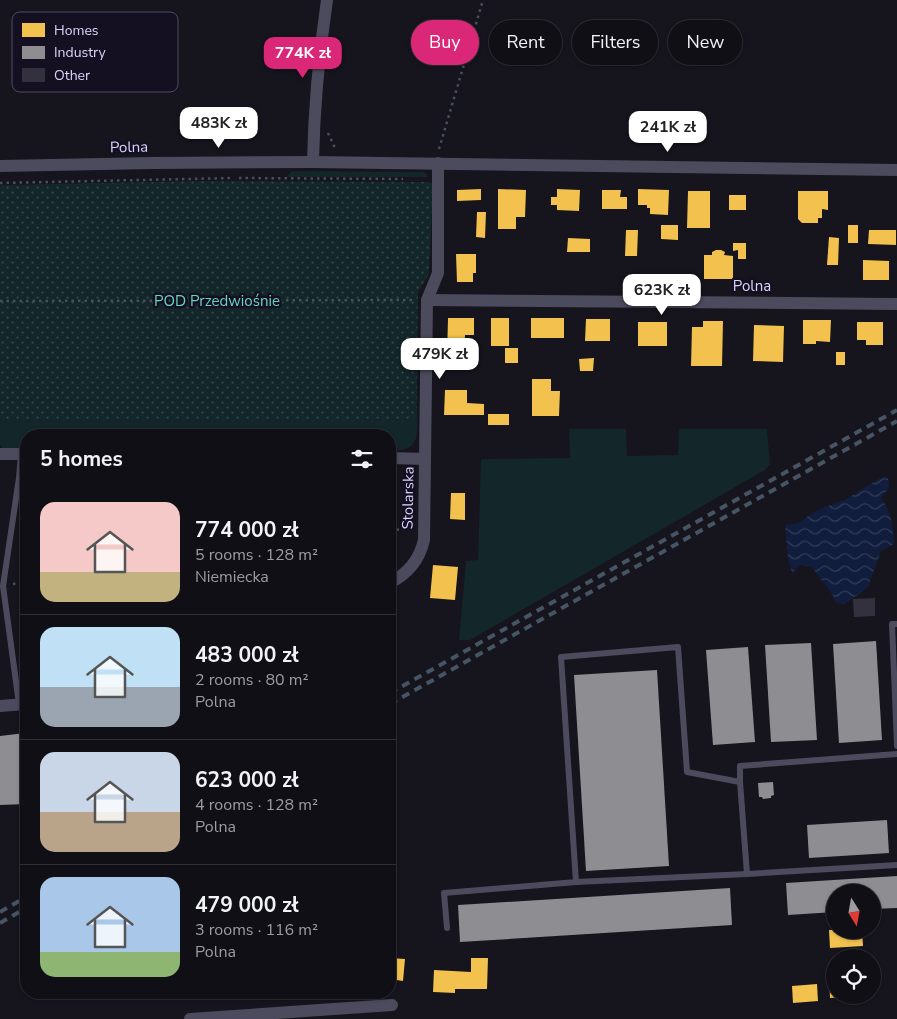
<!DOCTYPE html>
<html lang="en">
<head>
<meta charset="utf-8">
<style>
	:root { --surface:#100f16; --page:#1e1d23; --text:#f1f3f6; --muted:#9c9ca1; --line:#302f35; --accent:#db2777 }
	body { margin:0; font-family:"Nunito Sans",sans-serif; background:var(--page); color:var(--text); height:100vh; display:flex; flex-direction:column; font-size:19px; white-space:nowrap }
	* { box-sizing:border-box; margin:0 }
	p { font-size:16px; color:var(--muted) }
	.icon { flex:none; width:28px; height:28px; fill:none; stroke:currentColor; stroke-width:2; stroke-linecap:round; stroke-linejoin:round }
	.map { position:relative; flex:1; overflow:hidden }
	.panel { position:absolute; left:20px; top:429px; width:376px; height:570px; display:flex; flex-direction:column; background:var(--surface); border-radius:20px; box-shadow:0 1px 4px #0004,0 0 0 1px var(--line) }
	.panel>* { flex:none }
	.banner { position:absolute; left:411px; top:20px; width:410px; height:45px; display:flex; gap:10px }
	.needle { width:32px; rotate:169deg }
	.fabs { position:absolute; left:826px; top:884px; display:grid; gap:10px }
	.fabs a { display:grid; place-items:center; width:55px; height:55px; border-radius:50%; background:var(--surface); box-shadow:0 1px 4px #0004,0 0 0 1px var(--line); font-size:25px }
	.price { position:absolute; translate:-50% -42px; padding:0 11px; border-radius:10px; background:#fff; color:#222; font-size:16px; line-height:32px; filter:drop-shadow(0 1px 2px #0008) }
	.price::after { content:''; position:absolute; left:50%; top:30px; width:15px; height:11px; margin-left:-8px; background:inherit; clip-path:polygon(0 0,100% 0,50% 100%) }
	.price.on { background:var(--accent); color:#fff }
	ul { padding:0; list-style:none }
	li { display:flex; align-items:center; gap:15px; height:125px; padding:0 20px }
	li+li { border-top:1px solid var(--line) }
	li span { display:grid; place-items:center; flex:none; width:140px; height:100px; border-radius:15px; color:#555 }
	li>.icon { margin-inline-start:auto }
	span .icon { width:60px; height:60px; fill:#fffc; stroke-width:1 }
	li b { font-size:21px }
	h2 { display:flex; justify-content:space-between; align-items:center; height:60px; padding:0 20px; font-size:21px }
	.chip { padding:0 18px; border-radius:22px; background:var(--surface); box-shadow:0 1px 4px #0004,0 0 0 1px var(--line); font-size:18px; line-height:45px }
	.chip.on { background:var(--accent); color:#fff }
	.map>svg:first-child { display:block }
	.grass { fill:#132629 }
	.garden { fill:url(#garden-dots) }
	.water { fill:url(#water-waves) }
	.homes { fill:#f2c14e }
	.industry { fill:#8d8d92 }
	.building { fill:#34313f }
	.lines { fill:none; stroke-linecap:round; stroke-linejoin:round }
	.path { stroke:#47505d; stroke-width:2.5; stroke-dasharray:2.5 4; stroke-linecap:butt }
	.service { stroke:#4c4a5d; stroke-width:6 }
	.minor { stroke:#4c4a5d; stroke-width:12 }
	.rail { stroke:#465564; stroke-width:4; stroke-dasharray:8 6; stroke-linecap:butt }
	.labels { text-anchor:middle; stroke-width:5; stroke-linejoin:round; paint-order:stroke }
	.street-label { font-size:15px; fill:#dbd4fb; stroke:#141021 }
	.park-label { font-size:15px; fill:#66d4c2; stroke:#141021 }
	.key { fill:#141021; stroke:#504b62; stroke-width:1 }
	.key-label { font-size:14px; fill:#dbd4fb }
</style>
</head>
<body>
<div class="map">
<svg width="897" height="1019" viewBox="0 0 897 1019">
	<defs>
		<pattern id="garden-dots" width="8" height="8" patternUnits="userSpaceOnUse" patternTransform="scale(1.25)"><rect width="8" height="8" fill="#132629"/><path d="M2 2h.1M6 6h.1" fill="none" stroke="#354549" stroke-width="1.8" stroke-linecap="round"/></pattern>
		<pattern id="water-waves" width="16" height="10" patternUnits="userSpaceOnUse" patternTransform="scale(1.25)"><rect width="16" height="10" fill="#111d3d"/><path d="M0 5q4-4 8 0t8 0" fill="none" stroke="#333d5a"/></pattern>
	</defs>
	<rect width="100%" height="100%" fill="#16141d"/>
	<!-- grass -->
	<g class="grass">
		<path d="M292 171 425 172 428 177H286Z"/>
		<path d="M417 409C417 434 422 451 390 451V435H26V448H2L0 445V421L408 422Z"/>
		<path d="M569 429H626L627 456 678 455 679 429H767L770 464 765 470 470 640H459L466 561 478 560 481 459 570 458Z"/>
	</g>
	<!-- garden -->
	<path class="garden" d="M202 181 429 182 433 184 429 274 418 293 417 409 408 422 0 421V185Z"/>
	<!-- water -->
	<path class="water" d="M884 477 888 478 889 488 881 498C892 513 893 526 894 544L881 551 868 587 848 602 842 604 836 603 832 594 812 567 801 565 792 573 788 558 785 525 798 523 817 510 845 500 880 478Z"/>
	<!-- homes -->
	<g class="homes">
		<path d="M481 189V200L457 201V190Z"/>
		<path d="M498 189 526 190 525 217H516V229H498Z"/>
		<path d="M557 189 580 190 579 211 557 210V205H551V197H557Z"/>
		<path d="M638 189 669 190 668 215 650 214V208H647V205H638Z"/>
		<path d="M602 190H621L620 197H627V209H602Z"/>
		<path d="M688 191H710V228H687Z"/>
		<path d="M798 191H828V210L822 209V218H818V223H802L798 219Z"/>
		<rect x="729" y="195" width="17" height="15"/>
		<path d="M477 212H486L485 238 476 237Z"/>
		<path d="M661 225H678V240L661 239Z"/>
		<rect x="848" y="225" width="10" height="18"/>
		<path d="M626 230H638L637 256H625Z"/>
		<path d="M869 230H896V245L868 244Z"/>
		<path d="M829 237 839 238 838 265H827Z"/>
		<path d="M568 238 590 239V252H567Z"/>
		<path d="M733 243H746V259H738V250L733 251Z"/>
		<path d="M716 250H721L725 252 724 255 733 256V279H704V255H712V252Z"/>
		<path d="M456 254H476V273H473V282H457Z"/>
		<path d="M863 260 889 261V280H863Z"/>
		<path d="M448 318H474V335H465L464 357H447Z"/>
		<rect x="491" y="318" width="18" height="28"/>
		<rect x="531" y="318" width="33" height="20"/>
		<path d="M586 319H610V341H585Z"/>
		<path d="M803 320H831L830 342 816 341V344H803Z"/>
		<path d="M703 321H723L722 366H691L692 327H703Z"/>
		<rect x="638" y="322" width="29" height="24"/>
		<path d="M857 322H883V345H866V340H857Z"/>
		<path d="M754 325 784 326 783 362 753 361Z"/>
		<rect x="505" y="348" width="13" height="15"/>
		<rect x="836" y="352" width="9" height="13"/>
		<path d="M594 358 593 371H580L579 359Z"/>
		<path d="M532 379H551V391H560L559 416H532Z"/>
		<path d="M445 390H467V403L484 404V415H444Z"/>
		<rect x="488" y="414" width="21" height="11"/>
		<path d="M451 493H465V520L450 519Z"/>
		<path d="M433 565 458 567 455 600 430 598Z"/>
		<path d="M390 923H395L394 935H390Z"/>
		<path d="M829 930H862L863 946 830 948Z"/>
		<path d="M390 958 405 959 403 981 390 979Z"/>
		<path d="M471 958H488L487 989H455V993L433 992 434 970 471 972Z"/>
		<path d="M829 978H835V995H853L854 1000 844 1001V997L830 998Z"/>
		<path d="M817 984 818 1001 793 1003 792 986Z"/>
		<path d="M163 992H183V996L163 998Z"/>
		<rect x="214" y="992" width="26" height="4"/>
		<path d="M282 992H302L301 1000 281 998Z"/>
	</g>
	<!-- industry -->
	<g class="industry">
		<path d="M876 641 882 740 839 743 833 644Z"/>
		<path d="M811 643 817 740 771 742 765 645Z"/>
		<path d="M748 647 755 742 713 745 706 650Z"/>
		<path d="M657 670 669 866 586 871 574 675Z"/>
		<path d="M25 733 26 804 0 805V736Z"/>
		<path d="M773 782 774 795 771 796V798L763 799 762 797H759L758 783Z"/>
		<path d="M887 820 889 853 809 858 807 825Z"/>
		<path d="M897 876V908L872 909V892H835V912L788 915 786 883Z"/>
		<path d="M730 888 732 925 460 942 458 905Z"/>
	</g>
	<!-- building -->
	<path class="building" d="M875 598V616L854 617 853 599Z"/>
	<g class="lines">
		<!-- path -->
		<g class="path">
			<path d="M328 133 335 148"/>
			<path d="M439 149 483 0"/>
			<path d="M239 178 403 179"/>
			<path d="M0 183 233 178"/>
			<path d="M0 301 413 300"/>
			<path d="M390 530 410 529"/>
			<path d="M13 584 26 582"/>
		</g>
		<!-- service -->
		<g class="service">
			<path d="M897 624H892L897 746"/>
			<path d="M19 704 3 586 19 478 21 454"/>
			<path d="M740 782V766L897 754"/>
			<path d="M576 882 747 874"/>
			<path d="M447 928 444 893 576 882 561 657 678 647 687 772 740 782 747 874 897 865"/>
		</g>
		<!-- minor -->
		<g class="minor">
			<path d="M313 162C314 107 319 54 327 0"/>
			<path d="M0 166 152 163 313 162 897 170"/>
			<path d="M427 300 897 304"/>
			<path d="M0 454H26"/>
			<path d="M390 458 425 459"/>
			<path d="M390 583C408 573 419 561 424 540L427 300 438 273V163"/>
			<path d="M0 706 26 704"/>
			<path d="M190 1019 392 1005"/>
		</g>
		<!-- rail -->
		<g class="rail">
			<path d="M390 693 897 410"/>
			<path d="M390 704 897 421"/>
			<path d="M0 912 26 897"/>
			<path d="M0 923 26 908"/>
		</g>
	</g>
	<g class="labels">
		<!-- street labels -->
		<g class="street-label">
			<text transform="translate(129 147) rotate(-1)" y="5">Polna</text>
			<text x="752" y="291">Polna</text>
			<text transform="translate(408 498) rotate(-89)" y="5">Stolarska</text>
		</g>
		<!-- park labels -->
		<g class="park-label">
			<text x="217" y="306">POD Przedwiośnie</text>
		</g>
	</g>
	<!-- legend -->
	<rect x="12" y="12" width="166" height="80" rx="8" class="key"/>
	<rect x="22" y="23" width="23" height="14" fill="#f2c14e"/>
	<rect x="22" y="46" width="23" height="13" fill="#8d8d92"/>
	<rect x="22" y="68" width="23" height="14" fill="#34313f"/>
	<g class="key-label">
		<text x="54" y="35">Homes</text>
		<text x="54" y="57">Industry</text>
		<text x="54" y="80">Other</text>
	</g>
</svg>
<div class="fabs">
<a><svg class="needle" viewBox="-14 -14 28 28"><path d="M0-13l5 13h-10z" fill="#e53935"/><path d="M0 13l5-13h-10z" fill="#9c9ca1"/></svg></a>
<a><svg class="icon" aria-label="locate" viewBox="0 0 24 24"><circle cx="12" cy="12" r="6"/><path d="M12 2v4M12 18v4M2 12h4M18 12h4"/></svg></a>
</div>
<b class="price on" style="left:303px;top:79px">774K zł</b>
<b class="price" style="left:219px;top:149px">483K zł</b>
<b class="price" style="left:668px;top:153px">241K zł</b>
<b class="price" style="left:662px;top:316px">623K zł</b>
<b class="price" style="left:440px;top:380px">479K zł</b>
<div class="banner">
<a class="chip on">Buy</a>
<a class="chip">Rent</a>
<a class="chip">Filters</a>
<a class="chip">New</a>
</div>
<section class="panel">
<h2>5 homes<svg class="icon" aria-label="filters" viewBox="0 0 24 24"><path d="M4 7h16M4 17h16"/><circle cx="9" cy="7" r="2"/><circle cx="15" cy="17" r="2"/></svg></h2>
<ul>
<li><span style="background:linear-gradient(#f6c9c9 70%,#c2b280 0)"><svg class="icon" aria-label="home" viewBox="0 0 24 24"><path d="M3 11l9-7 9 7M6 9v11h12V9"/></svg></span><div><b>774 000 zł</b><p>5 rooms · 128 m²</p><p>Niemiecka</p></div></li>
<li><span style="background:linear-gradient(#bfe0f5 60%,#9aa5b1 0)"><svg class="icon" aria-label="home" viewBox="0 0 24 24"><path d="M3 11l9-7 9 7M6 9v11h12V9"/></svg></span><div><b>483 000 zł</b><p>2 rooms · 80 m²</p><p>Polna</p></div></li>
<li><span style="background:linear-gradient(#c9d6e8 60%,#b9a48a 0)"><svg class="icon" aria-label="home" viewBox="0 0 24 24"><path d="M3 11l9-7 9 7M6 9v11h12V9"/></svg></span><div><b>623 000 zł</b><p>4 rooms · 128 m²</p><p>Polna</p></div></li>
<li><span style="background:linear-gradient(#a9c7e8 75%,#8fb573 0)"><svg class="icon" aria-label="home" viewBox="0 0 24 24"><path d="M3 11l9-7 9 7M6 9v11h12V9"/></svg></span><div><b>479 000 zł</b><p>3 rooms · 116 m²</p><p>Polna</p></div></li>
</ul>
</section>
</div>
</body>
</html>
